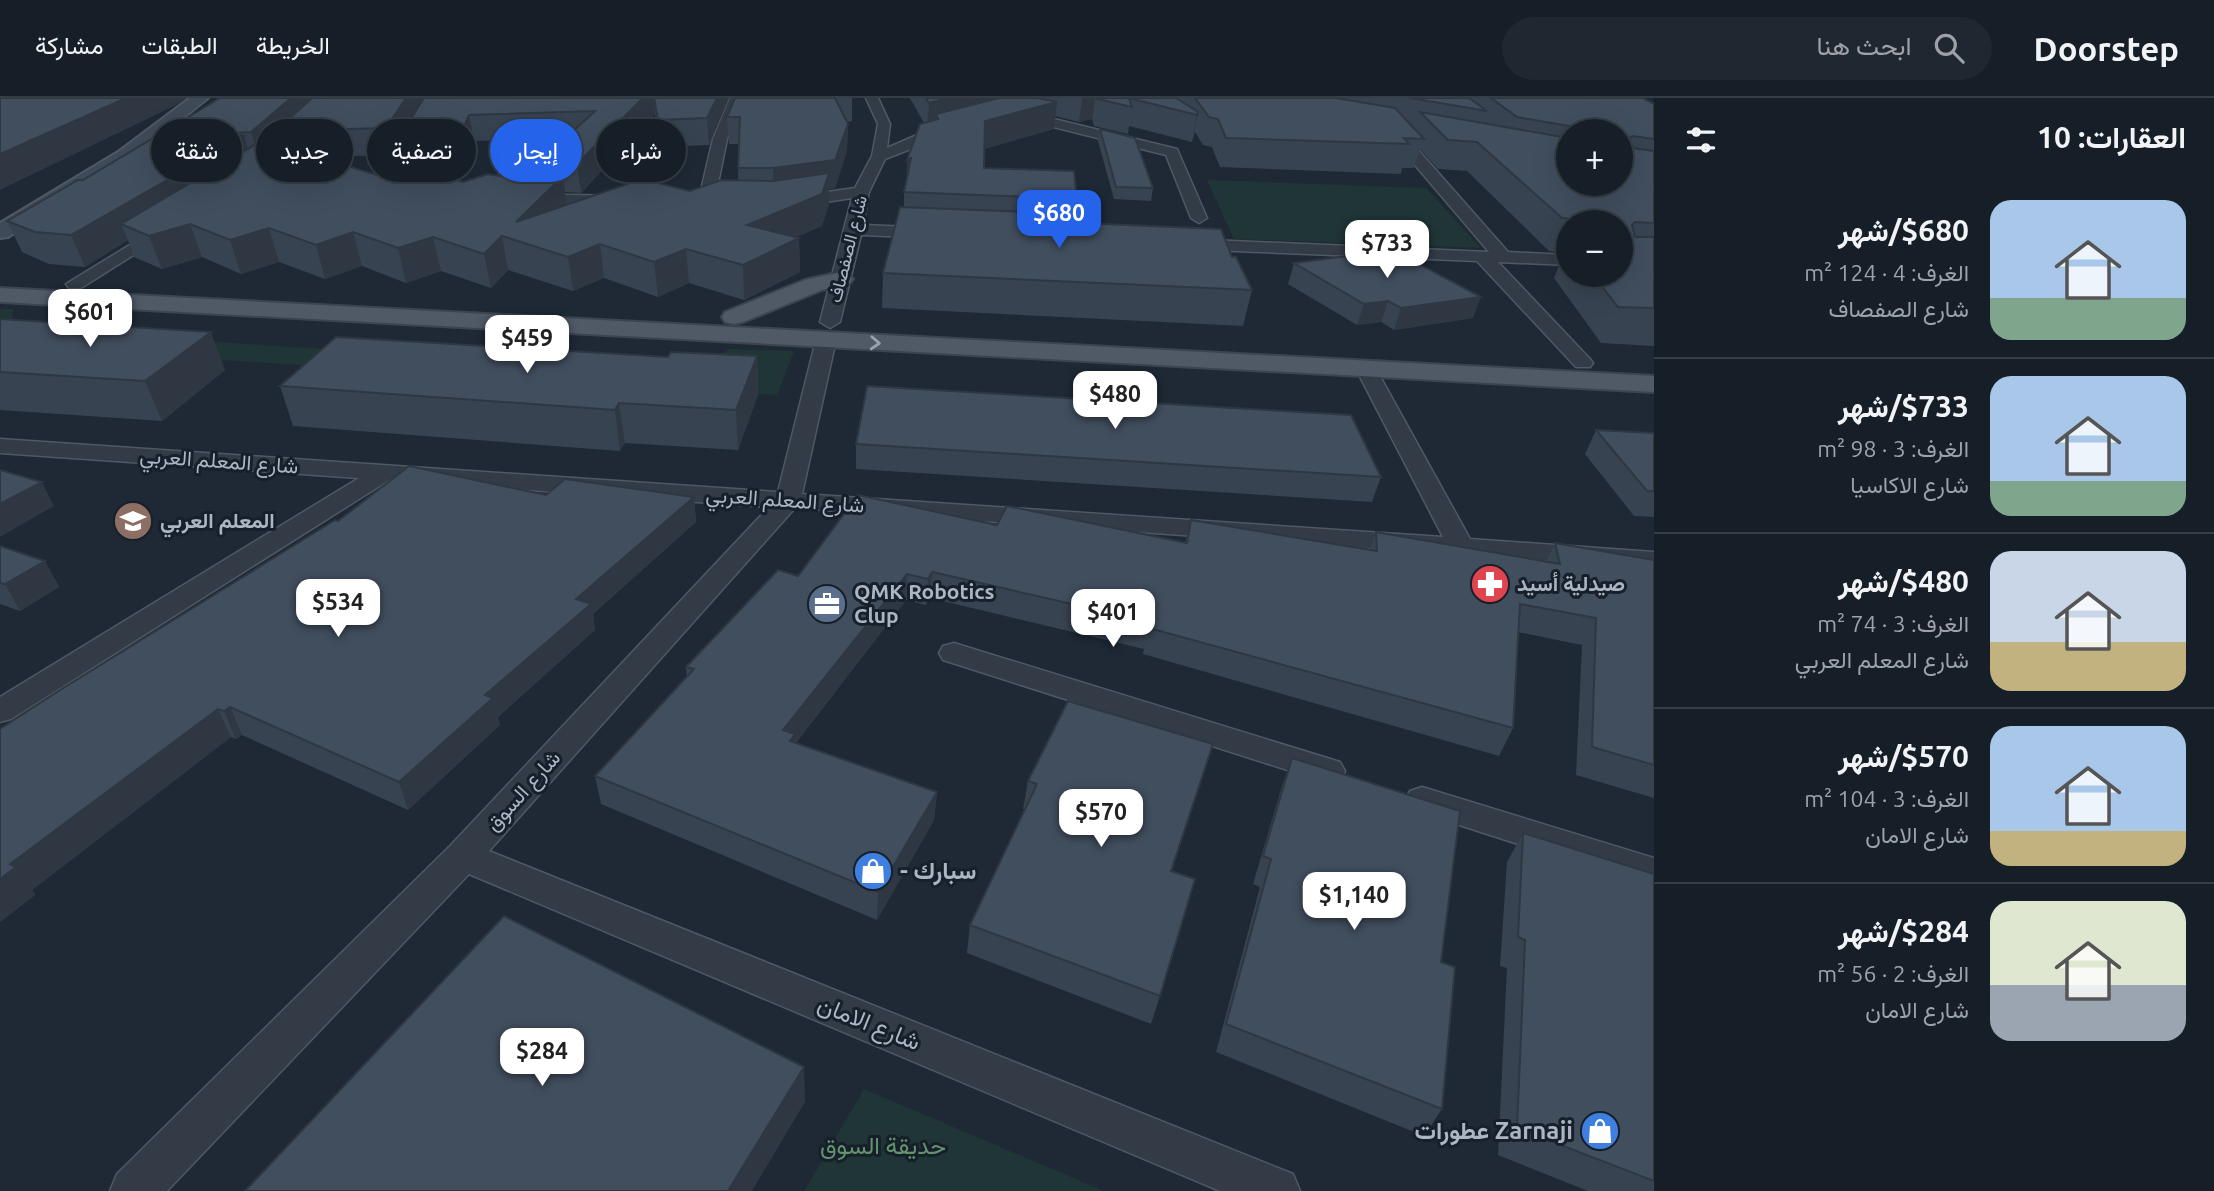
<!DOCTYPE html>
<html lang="ar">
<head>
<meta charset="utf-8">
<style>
	:root { --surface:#161f28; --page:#1f2730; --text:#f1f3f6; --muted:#9ea2a8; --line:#353d45; --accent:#2563eb }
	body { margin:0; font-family:Ubuntu,Vazirmatn,sans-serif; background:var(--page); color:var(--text); direction:rtl; height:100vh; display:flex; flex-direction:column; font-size:26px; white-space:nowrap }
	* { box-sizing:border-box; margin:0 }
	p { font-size:23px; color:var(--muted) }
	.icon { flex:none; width:38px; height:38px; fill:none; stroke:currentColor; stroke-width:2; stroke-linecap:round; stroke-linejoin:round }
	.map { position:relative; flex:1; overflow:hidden; direction:ltr }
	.panel { display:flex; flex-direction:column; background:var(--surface); width:560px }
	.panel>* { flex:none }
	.banner { position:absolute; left:21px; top:21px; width:665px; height:63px; direction:rtl; display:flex; gap:14px }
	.controls { position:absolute; left:1556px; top:21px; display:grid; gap:14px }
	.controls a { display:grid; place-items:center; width:77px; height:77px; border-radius:50%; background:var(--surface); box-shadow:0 7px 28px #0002,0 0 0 2px var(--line); font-size:35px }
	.price { position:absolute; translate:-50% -60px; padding:0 16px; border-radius:14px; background:#fff; color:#222; font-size:23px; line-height:46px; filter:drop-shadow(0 2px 4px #0008) }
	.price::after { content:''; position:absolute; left:50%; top:42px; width:21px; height:16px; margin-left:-10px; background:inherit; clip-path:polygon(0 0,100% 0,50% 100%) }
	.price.on { background:var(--accent); color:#fff }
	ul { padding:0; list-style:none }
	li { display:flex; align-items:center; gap:21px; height:175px; padding:0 28px }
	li+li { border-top:2px solid var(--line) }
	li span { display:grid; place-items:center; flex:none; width:196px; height:140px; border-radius:21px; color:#555 }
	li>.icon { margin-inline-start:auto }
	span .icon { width:84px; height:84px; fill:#fffc; stroke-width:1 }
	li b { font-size:30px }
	h2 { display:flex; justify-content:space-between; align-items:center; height:84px; padding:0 28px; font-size:30px }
	.chip { padding:0 24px; border-radius:32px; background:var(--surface); box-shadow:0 7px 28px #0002,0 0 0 2px var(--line); font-size:24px; line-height:63px }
	.chip.on { background:var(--accent); color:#fff }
	header { display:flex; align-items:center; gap:42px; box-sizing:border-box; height:98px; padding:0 35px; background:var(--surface); border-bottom:2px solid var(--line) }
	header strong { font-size:33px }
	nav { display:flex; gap:38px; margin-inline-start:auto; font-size:24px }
	.search { width:490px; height:63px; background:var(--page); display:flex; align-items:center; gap:18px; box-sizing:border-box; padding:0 24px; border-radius:38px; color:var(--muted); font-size:26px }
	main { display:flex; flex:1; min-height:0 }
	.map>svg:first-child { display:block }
	.green { fill:#203536 }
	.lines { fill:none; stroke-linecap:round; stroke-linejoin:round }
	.minor-casing { stroke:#4f5864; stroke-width:3 }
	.secondary-casing { stroke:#4f5864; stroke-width:4 }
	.primary-casing { stroke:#3b444f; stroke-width:4 }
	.minor { fill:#323b46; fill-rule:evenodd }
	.secondary { fill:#3f4a59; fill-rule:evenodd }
	.primary { fill:#4f5a66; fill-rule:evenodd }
	.wall { fill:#384351; fill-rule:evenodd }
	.shaded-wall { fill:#2e3742 }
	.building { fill:#414e5e; stroke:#2e3742; stroke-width:2 }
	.oneway { stroke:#99a3b0 }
	.labels { text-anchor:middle; stroke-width:6; stroke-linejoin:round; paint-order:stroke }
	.far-street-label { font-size:18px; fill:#abb5c3; stroke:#17202a }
	.street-label { font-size:21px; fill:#abb5c3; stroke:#17202a }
	.poi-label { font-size:21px; font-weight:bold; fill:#abb5c3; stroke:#17202a; text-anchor:start }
	.near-poi-label { font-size:24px; font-weight:bold; fill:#abb5c3; stroke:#17202a; text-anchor:start }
	.near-street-label { font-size:24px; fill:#abb5c3; stroke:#17202a }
	.near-park-label { font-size:24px; fill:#63946d; stroke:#17202a }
</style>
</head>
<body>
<header>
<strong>Doorstep</strong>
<div class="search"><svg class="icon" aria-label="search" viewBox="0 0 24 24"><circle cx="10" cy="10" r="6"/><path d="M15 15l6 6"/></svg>ابحث هنا</div>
<nav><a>الخريطة</a><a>الطبقات</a><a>مشاركة</a></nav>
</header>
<main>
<section class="panel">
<h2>العقارات: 10<svg class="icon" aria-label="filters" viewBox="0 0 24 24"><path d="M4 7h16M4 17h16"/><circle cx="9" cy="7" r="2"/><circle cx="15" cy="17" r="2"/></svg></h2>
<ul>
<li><span style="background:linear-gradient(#a9c7e8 70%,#7fa58c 0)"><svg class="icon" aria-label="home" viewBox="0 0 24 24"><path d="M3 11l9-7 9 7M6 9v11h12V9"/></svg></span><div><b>$680/شهر</b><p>الغرف: 4 · 124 m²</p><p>شارع الصفصاف</p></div></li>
<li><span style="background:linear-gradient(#a9c7e8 75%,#7fa58c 0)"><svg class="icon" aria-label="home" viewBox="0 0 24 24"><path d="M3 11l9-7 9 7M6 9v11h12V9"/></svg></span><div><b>$733/شهر</b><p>الغرف: 3 · 98 m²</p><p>شارع الاكاسيا</p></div></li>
<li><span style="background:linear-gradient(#c9d6e8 65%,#c2b280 0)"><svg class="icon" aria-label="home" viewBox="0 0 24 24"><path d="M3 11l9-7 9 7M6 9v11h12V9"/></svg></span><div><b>$480/شهر</b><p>الغرف: 3 · 74 m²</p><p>شارع المعلم العربي</p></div></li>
<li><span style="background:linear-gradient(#a9c7e8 75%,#c2b280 0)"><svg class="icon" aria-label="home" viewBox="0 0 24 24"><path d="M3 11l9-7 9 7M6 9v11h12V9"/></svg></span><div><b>$570/شهر</b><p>الغرف: 3 · 104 m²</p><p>شارع الامان</p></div></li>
<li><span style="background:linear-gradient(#dfe7d0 60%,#9aa5b1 0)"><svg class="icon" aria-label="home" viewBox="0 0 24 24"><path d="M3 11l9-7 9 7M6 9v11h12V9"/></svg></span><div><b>$284/شهر</b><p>الغرف: 2 · 56 m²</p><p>شارع الامان</p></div></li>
</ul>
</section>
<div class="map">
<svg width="1654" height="1093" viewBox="0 0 1654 1093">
	<rect width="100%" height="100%" fill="#1e2935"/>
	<!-- green -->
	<g class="green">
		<path d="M1207 82 1426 90 1481 150 1234 141Z"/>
		<path d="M0 211H13L12 231 513 263 696 271 730 251 794 253 777 297 0 248Z"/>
		<path d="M864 991 1104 1093H804Z"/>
	</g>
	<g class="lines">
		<!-- minor casing -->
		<g class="minor-casing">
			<g id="minor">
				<path d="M429 0H441L401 71 439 96 442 99 439 102 434 104 386 72Z"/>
				<path d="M730 0H742L727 41 714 105 706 110 698 105 713 41Z"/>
				<path d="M866 0H878L890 26 887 50 917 37 952 28 959 32 885 61 869 94 863 127 935 130 943 135 935 140 861 137 840 224 830 230 820 224 852 100 792 109 784 104 792 99 855 90 872 58 878 26Z"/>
				<path d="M1017 12 1177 51 1207 120 1199 125 1191 120 1166 57 1013 19V13Z"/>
				<path d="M1392 27 1397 28 1508 154 1568 157V167L1498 164 1590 261 1593 265 1590 269H1576L1477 163 1187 151 1179 146 1187 141 1489 154 1387 34 1385 31Z"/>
				<path d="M526 96 620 98 628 103 620 108 521 104 518 101Z"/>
				<path d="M164 126 170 128 172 131 170 134 81 190H69L66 186Z"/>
				<path d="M826 236 833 238 836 242 802 396 1443 439 1356 271 1359 267H1373L1376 271 1470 441 1654 454V470L795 410 489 753 1293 1076 1300 1093H1220L469 776 167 1093H110L117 1076 450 748 769 409 389 382 11 621 0 624V599L359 380 0 355V341L778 394 816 242 819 238Z"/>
				<path d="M954 545 1340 664 1345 673 1340 682 1328 685 943 562 939 555 943 548Z"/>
				<path d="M1422 689 1654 760V790L1410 711 1405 702 1410 693Z"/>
			</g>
		</g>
		<!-- secondary casing -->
		<g class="secondary-casing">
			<path id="secondary" d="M190 0H208L130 62 8 139 0 140V125L118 54Z"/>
		</g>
		<!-- primary casing -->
		<g class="primary-casing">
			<g id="primary">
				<path d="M841 174 849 176 853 181 849 186 822 192 743 224 734 226 725 224 722 219 725 214 805 182Z"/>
				<path d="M0 190 1654 278V294L0 204Z"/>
			</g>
		</g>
		<!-- minor -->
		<use href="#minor" class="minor"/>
		<!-- secondary -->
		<use href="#secondary" class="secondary"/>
		<!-- primary -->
		<use href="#primary" class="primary"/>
	</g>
	<!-- wall -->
	<g class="wall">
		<path d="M220 0H729L709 47 661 49 655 16 581 95 565 94 567 107 690 93 738 83 739 46H729L727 19 735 0H852V23L846 24 848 26 847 53 835 90 829 91V106L822 128 796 139 799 140 800 174 744 202 689 185 658 199 604 180 573 193 508 172 491 190 441 173 406 185 362 168 325 181 279 164 241 176 202 159 162 171 134 159 128 142 85 169 49 166 22 154 7 123 83 82ZM407 33 412 56 469 55 474 43 565 40 538 65 540 78 518 81 463 84 390 81 319 59 392 57Z"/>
		<path d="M910 0H1643L1654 6V248L1601 245 1554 180 1564 155 1549 153 1467 73 1438 71 1420 51 1414 70H1402L1401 76 1220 69 1212 49 1203 47 1195 34 1192 44 1129 28 1128 36 1094 28 1092 21 1079 24 1055 18 1054 31 984 51V70L1077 101 1075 116 1080 125 1232 159 1252 192 1243 228 882 210 883 175 904 109V94L924 25ZM1568 33H1620L1568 86ZM1568 124H1620V177H1568Z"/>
		<path d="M1100 31 1153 90 1151 103 1114 101 1098 43Z"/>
		<path d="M1294 165 1473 220 1394 232 1381 224 1357 227 1288 186Z"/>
		<path d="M0 221 225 272 162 323 0 312Z"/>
		<path d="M757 258 758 297 738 352 625 345 620 353 293 328 280 288 668 259Z"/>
		<path d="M1596 332 1654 335V419L1634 418 1585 356Z"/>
		<path d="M856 346 1381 379 1372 404 856 371Z"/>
		<path d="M546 397 694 399 696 424 593 516 595 532 498 619 500 627 408 712 242 637 236 641 231 639 32 792 35 797 0 824 338 423Z"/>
		<path d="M1191 422 1370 452 1376 434 1546 464 1555 445 1654 462V700L1576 677 1582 547 1518 534 1513 630 1499 658 1143 556 1144 551 930 500 926 507 906 502 796 645 937 694 934 722 877 822 601 706 595 678 687 579 686 569 798 478 997 427 1185 445Z"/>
		<path d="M0 448 45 463 59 489 20 513 0 506Z"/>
		<path d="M1213 646 1172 773 1160 898 1151 926 967 855 970 827 1025 711H1023L1028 683Z"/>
		<path d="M1292 660 1441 864 1442 1011 1424 1038 1216 954 1260 789 1253 786 1282 688Z"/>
		<path d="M1523 735 1654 776V1093H1588L1498 1057 1507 870 1500 868 1507 764Z"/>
	</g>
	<!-- shaded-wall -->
	<g class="shaded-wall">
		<path d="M126 0H186L176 7 0 92V56Z"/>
		<path d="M291 0H326L276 33 279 43 259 61 251 34Z"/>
		<path d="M406 0H427L406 29 407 33 392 57 386 30Z"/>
		<path d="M643 0H653L655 16 581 95 577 66Z"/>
		<path d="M717 0H729L709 47 707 20Z"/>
		<path d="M947 0H1041V1L938 21 936 16 935 30 927 32 929 5Z"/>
		<path d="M1082 0H1095L1092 21 1079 24Z"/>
		<path d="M1057 4 1054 31 983 51 985 23Z"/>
		<path d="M1198 14 1193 42 1192 44 1197 17Z"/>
		<path d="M469 17 474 43 469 55 464 28Z"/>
		<path d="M848 26 847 53 835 90 829 91V106L822 128 748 160 747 127 774 99 773 70Z"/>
		<path d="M244 38 252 65 121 126 128 142 85 169 71 137Z"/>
		<path d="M911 60 906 92 907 62Z"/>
		<path d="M563 78 567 109 516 124Z"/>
		<path d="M190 126 202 159 162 171 149 138Z"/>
		<path d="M269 130 279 164 241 176 230 142Z"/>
		<path d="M353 134 362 168 325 181 316 147Z"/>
		<path d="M502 138 508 172 491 190 484 156Z"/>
		<path d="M433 139 441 173 406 185 398 150Z"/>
		<path d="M799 140 800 174 744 202 743 167Z"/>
		<path d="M600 146 604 180 573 193 568 159Z"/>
		<path d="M686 151 689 185 658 199 654 164Z"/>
		<path d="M1481 199 1473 220 1394 232 1401 210Z"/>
		<path d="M1388 203 1381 224 1357 227 1364 206Z"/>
		<path d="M211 234 225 272 162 323 145 283Z"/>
		<path d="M757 258 758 297 738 352 736 312Z"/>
		<path d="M619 305 625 345 620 353 615 312Z"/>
		<path d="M42 384 54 408 0 439V406Z"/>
		<path d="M694 399 696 424 593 516 595 532 498 619 500 627 408 712 399 684 485 597 576 501Z"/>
		<path d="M45 463 59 489 20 513 5 486Z"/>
		<path d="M932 474 930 500 926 507 928 481Z"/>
		<path d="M907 476 906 502 795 646 796 664 783 632Z"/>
		<path d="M230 609 242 637 236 641 224 613Z"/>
		<path d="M218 611 231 639 32 792 35 797 0 824V781L10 766Z"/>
		<path d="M1213 646 1205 674 1162 801 1171 773Z"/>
		<path d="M937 694 934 722 877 822 878 794Z"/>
		<path d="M804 969 805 1004 752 1093H728Z"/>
	</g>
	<!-- building -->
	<g class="building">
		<path d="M0 0H126L0 56Z"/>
		<path d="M220 0H291L251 34 233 35 244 38 71 137 35 134 7 123 78 82H83Z"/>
		<path d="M312 0H406L386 30 276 33Z"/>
		<path d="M424 0H643L577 66 538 65 595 13 469 17 464 28 406 29Z"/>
		<path d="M654 0H717L707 20 658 22Z"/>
		<path d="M735 0H835L848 26 835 62 773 70H738L740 19H727Z"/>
		<path d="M926 0H947L929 5Z"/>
		<path d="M999 0H1038L1057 4 985 23 984 70 1074 73 1077 101 904 94 911 60 907 62 920 26 938 21 936 16Z"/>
		<path d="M1097 0H1176L1198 14 1197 17 1129 0 1132 9 1098 1Z"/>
		<path d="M1195 0H1336L1395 10 1424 41 1404 40 1409 46 1226 40 1218 21 1209 19Z"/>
		<path d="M1410 0H1469L1487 13Z"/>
		<path d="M1491 0H1643L1654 6V41L1633 38 1629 40 1632 50 1654 53V125L1635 124 1632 127 1635 139H1654V210L1618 209 1593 177H1620V124H1584V122L1562 120 1477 44 1448 42 1420 14 1568 40V86H1620V33H1581V30L1517 19Z"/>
		<path d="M1100 31 1135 40 1153 90 1116 89Z"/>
		<path d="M263 42 390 81 420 72 463 84 488 76 518 81 522 77 563 78 516 124 642 81 690 93 721 82 773 83 829 75 822 96 747 127 799 140 743 167 686 151 654 164 600 146 568 159 502 138 484 156 433 139 398 150 353 134 316 147 269 130 230 142 190 126 149 138 121 126Z"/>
		<path d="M900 109 1079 116 1080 125 1221 131 1232 159H1236L1252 192 883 175Z"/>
		<path d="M1393 152 1481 199 1401 210 1388 203 1364 206 1294 165Z"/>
		<path d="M0 221 211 234 145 283 0 274Z"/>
		<path d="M336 239 668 259 671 254 757 258 736 312 619 305 615 312 280 288Z"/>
		<path d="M867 288 1351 317 1381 379 856 346Z"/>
		<path d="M1596 332 1654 335V393H1647Z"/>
		<path d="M409 368 546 397 565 381 694 399 576 501 591 506 485 597 493 600 399 684 230 609 224 613 218 611 10 766 16 769 0 781V631L57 594 335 422 338 423Z"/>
		<path d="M0 372 42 384 0 406Z"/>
		<path d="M858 397 997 427 1007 408 1187 445 1191 422 1377 453 1376 434 1560 466 1555 445 1654 462V667L1592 649 1596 520 1520 506 1513 630 1149 530 1151 524 932 474 928 481 907 476 783 632 795 636 790 643 937 694 878 794 595 678 694 571 686 569 778 472 798 478Z"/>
		<path d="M0 448 45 463 5 486 0 485Z"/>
		<path d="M1068 603 1213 646 1171 773 1195 781 1160 898 970 827 1037 686 1028 683Z"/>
		<path d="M1292 660 1460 713 1441 864 1455 869 1442 1011 1226 926 1271 761 1263 758Z"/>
		<path d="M1523 735 1654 776V1083L1517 1030 1525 842 1518 839Z"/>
		<path d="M504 818 804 969 728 1093H245Z"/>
	</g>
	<!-- one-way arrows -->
	<defs><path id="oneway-chevron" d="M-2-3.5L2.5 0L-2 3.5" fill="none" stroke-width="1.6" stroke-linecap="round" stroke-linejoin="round" transform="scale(1.75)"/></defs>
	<use class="oneway" href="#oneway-chevron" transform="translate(875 245) rotate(3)"/>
	<!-- icons -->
	<defs>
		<g id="school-disc" transform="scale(2.0125)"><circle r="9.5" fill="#8d6e63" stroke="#17202a"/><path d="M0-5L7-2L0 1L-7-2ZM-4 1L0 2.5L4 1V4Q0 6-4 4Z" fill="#fff"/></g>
		<g id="pharmacy-disc" transform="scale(2.0125)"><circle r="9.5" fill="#e0444e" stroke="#17202a"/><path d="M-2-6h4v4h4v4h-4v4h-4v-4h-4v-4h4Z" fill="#fff"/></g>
		<g id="office-disc" transform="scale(2.0125)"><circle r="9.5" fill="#5c6f8a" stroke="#17202a"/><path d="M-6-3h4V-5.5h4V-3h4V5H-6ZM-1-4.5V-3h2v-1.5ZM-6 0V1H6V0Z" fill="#fff"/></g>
		<g id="shop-disc" transform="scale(2.0125)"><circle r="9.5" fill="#3f7fe0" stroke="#17202a"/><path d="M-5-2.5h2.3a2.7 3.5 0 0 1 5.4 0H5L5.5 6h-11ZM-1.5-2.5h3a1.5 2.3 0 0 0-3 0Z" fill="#fff"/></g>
	</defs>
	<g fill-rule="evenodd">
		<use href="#school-disc" x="133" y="423"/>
		<use href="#pharmacy-disc" x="1490" y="486"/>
		<use href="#office-disc" x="827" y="506"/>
		<use href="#shop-disc" x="873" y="773"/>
		<use href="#shop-disc" x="1600" y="1033"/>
	</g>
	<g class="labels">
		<!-- far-street labels -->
		<g class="far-street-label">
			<text transform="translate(848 151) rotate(-76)" y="6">شارع الصفصاف</text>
		</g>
		<!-- street labels -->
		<g class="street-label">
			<text transform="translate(219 363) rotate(4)" y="7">شارع المعلم العربي</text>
			<text transform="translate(785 402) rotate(4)" y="7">شارع المعلم العربي</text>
			<text transform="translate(523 693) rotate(-48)" y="7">شارع السوق</text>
		</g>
		<!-- poi labels -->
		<g class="poi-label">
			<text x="160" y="430">المعلم العربي</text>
			<text x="1517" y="493">صيدلية أسيد</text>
			<text x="854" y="501">QMK Robotics<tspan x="854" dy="24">Clup</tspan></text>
		</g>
		<!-- near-poi labels -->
		<g class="near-poi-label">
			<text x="900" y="781">- سبارك</text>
			<text x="1573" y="1041" text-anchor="end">عطورات Zarnaji</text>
		</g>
		<!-- near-street labels -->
		<g class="near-street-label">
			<text transform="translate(869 925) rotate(22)" y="8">شارع الامان</text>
		</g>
		<!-- near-park labels -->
		<g class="near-park-label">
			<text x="883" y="1056">حديقة السوق</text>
		</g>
	</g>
</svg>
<div class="controls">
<a>+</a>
<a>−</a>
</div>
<b class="price on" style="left:1059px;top:152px">$680</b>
<b class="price" style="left:1387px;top:182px">$733</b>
<b class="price" style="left:90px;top:251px">$601</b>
<b class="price" style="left:527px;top:277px">$459</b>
<b class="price" style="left:1115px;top:333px">$480</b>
<b class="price" style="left:338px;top:541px">$534</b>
<b class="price" style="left:1113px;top:551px">$401</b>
<b class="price" style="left:1101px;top:751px">$570</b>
<b class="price" style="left:1354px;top:834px">$1,140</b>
<b class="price" style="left:542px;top:990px">$284</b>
<div class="banner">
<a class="chip">شراء</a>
<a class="chip on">إيجار</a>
<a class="chip">تصفية</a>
<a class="chip">جديد</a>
<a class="chip">شقة</a>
</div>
</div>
</main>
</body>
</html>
